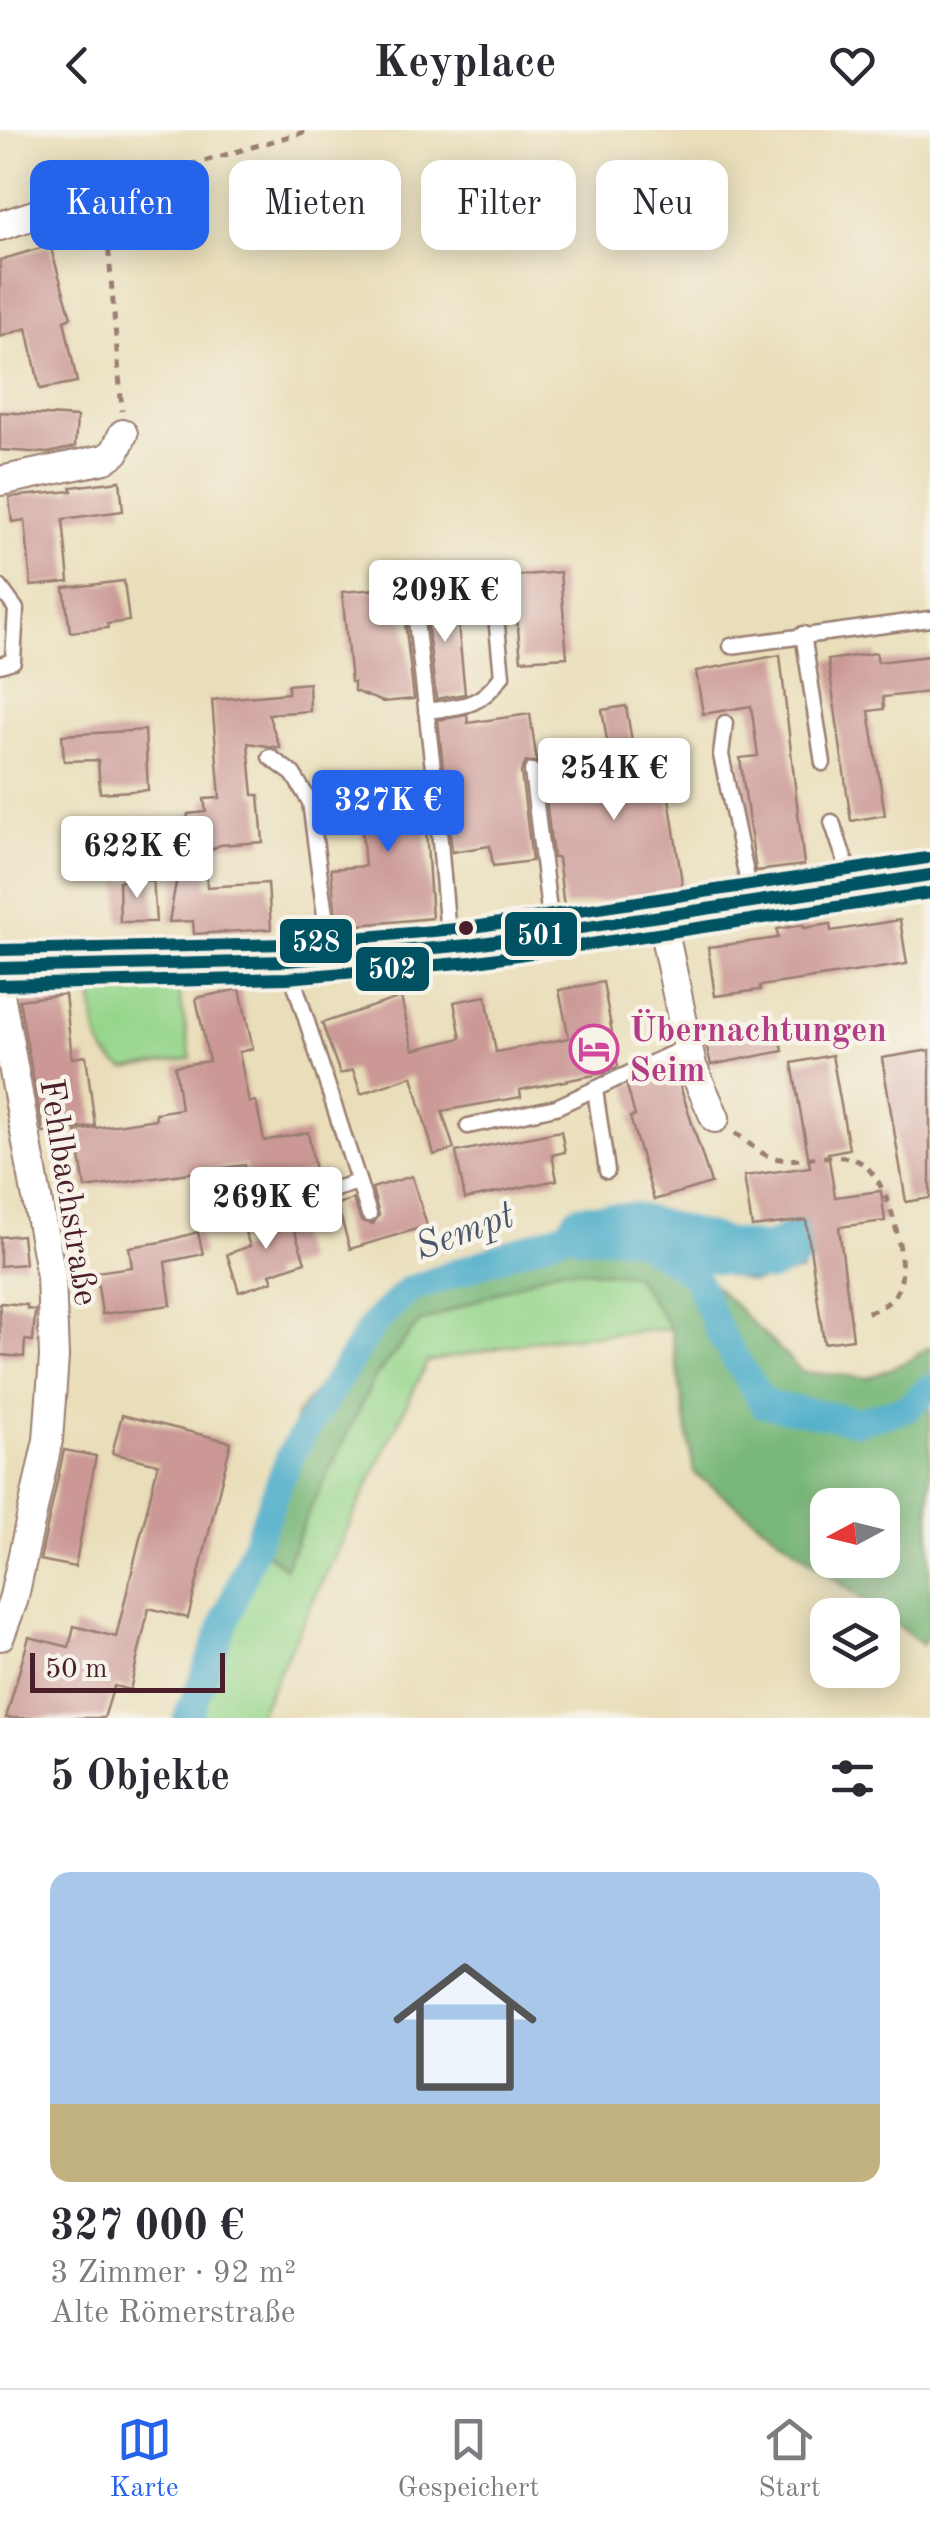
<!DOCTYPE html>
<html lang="de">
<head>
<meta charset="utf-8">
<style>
	:root { --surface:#fff; --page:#f2f2f3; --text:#2b2b33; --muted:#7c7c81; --line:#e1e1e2; --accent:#2563eb }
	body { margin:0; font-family:"Old Standard TT",serif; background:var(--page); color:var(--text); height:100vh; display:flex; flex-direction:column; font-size:38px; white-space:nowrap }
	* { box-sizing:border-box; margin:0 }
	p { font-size:32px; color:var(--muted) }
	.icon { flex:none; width:55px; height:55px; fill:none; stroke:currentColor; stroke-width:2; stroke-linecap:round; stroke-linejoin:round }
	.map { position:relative; height:1588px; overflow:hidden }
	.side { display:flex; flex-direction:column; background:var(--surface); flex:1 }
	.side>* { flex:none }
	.banner { position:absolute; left:30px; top:30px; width:870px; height:90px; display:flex; gap:20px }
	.needle { width:65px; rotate:263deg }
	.fabs { position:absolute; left:810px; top:1358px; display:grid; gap:20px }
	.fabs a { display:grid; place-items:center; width:90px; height:90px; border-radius:20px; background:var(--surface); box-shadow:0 5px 25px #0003; font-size:50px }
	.scale { position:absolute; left:30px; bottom:25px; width:195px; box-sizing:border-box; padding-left:10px; border:5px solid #4a1f2b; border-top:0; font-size:28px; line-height:35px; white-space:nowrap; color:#4a1f2b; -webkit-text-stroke:8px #f7f3e8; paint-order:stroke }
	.price { position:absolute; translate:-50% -85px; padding:0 22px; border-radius:10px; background:#fff; color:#222; font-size:32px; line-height:65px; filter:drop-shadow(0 2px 5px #0008) }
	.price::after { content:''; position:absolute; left:50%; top:60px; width:30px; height:22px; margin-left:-15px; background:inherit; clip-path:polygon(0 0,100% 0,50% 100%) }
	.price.current { background:var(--accent); color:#fff }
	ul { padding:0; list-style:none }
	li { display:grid; align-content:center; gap:20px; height:530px; padding:0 50px }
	li span { display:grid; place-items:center; height:310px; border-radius:20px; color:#555 }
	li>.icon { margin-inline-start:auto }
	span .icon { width:180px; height:180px; fill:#fffc; stroke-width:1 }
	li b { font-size:42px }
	h2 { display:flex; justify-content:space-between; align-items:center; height:120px; padding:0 50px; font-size:42px }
	.chip { padding:0 35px; border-radius:20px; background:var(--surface); box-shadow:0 5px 25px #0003; font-size:35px; line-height:90px }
	.chip.current { background:var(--accent); color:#fff }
	header { display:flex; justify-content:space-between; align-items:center; height:130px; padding:0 50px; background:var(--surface); font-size:45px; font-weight:800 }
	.menu { display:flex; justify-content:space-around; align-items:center; height:140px; border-top:2px solid var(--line); background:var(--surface); font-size:28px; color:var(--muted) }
	.menu a { display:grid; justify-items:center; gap:5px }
	.menu .current { color:var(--accent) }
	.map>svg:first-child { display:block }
	.green { fill:#96d68c; stroke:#707a5c; stroke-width:2.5 }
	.forest { fill:#78b778; stroke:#616b52; stroke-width:2.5; fill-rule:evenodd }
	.water { fill:#4aacc9; stroke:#4a667a; stroke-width:2.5 }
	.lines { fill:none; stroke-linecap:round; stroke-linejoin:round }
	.canal { stroke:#4aacc9; stroke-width:28 }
	.river { stroke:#4aacc9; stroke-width:48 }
	.building { fill:#cb9895 }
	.service-casing { stroke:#9a7e72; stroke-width:19 }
	.minor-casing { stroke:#9a7e72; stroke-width:32 }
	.secondary-casing { stroke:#9a7e72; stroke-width:45 }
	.path { stroke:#9a7e72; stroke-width:5; stroke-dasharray:8 8; stroke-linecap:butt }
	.service { stroke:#fff; stroke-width:14 }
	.minor { stroke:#fff; stroke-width:28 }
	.secondary { stroke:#fde4d1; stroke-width:40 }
	.bus-1-casing { stroke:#f7f3e8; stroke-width:20 }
	.bus-2-casing { stroke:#f7f3e8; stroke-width:20 }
	.bus-3-casing { stroke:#f7f3e8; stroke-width:20 }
	.bus-1 { stroke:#005262; stroke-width:12 }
	.bus-2 { stroke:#005262; stroke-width:12 }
	.bus-3 { stroke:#005262; stroke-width:12 }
	.bus-dot { fill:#4a1f2b; stroke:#f7f3e8; stroke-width:4 }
	.labels { text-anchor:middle; stroke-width:9; stroke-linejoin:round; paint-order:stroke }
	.hotel-label { font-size:35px; font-weight:bold; fill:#b23c85; stroke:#f7f3e8; text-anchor:start }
	.street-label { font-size:35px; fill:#4a1f2b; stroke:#f7f3e8 }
	.water-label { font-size:38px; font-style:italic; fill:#4a576a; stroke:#f7f3e8 }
	.line-badge { stroke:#f7f3e8; stroke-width:4 }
	.badge-label { font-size:28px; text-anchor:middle; font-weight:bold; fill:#fff }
</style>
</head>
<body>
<header><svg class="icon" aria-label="back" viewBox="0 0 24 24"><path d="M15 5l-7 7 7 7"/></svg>Keyplace<svg class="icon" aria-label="heart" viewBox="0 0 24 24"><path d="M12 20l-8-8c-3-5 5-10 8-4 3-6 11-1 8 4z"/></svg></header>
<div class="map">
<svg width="930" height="1588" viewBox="0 0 930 1588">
	<rect width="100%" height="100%" fill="#f7f3e8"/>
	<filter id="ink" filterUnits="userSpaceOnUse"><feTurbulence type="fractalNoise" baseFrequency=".01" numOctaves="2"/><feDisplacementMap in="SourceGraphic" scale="20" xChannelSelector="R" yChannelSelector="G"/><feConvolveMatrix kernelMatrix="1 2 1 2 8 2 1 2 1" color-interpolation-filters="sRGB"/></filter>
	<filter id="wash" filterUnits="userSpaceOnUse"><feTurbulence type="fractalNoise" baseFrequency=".0048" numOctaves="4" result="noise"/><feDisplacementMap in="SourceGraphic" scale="40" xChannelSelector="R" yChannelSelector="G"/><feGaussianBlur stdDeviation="2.25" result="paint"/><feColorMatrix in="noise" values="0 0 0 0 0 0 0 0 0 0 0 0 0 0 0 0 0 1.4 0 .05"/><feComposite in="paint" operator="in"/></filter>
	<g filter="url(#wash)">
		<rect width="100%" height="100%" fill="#e9deb9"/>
		<!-- green -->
		<g class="green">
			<path d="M174 856 179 861 191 929 125 939C91 921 96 895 92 861Z"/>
			<path d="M559 1138 635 1145 671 1199 545 1209 427 1232 257 1588H198L264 1421 285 1438 304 1392 375 1247 419 1193Z"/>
		</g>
		<!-- forest -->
		<path class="forest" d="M641 1083 802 1242 868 1248 906 1232 930 1217V1495L923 1515 694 1343 671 1199 634 1145 559 1138 419 1193 375 1247 304 1392 285 1438 264 1421 296 1285 373 1186 577 1088ZM828 1375H882V1430H828Z"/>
		<!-- water -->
		<path class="water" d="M669 1093 748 1110 796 1094 802 1141 753 1152 727 1145 693 1131 644 1099Z"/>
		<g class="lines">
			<!-- canal -->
			<path class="canal" d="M187 1588 291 1323 374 1193 409 1160 583 1097 640 1110 695 1146 720 1204 764 1274 858 1291 907 1278 930 1258"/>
			<!-- river -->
			<path class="river" d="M583 1097 632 1096 723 1121 769 1128 799 1113"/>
		</g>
		<g id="blocks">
			<!-- building -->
			<g class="building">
				<path d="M50 115 71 187 64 190 77 252 40 259 27 198 0 207V130Z"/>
				<path d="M0 282 77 287 75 317 48 323 0 320Z"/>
				<path d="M120 351 123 381 63 389 69 452 31 456 25 390 12 392 9 367 72 361 71 357Z"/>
				<path d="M560 442 567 527 521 530 513 446Z"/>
				<path d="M124 451 129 491 107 494 108 498 70 502 64 458Z"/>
				<path d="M401 457 414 569 383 572 354 561V552H351L342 462Z"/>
				<path d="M455 463 465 564 436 569 424 466Z"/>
				<path d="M876 523 878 532 930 526V562L883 567 884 579 869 581 885 685 851 691 828 530Z"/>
				<path d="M780 525 804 735 756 741 740 628 758 626 751 576 703 584 696 541Z"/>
				<path d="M309 553 310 581 268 584 280 618 248 613 253 665H259L263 712 220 715 205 723 207 757 268 753 271 799 194 804 193 791 169 792 188 684 206 682 204 669 220 668 212 570 288 563V555Z"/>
				<path d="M626 576 633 617 655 614 658 629H663L683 759 564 777 558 728H553L543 643 611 635 602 580Z"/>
				<path d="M530 584 537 632H526L521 642 532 731 493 736 490 716 452 722 438 590 467 585 468 593Z"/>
				<path d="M145 600 148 660 100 663 98 630 64 631 62 605Z"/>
				<path d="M422 640 432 788 337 797 331 739 365 736 357 646Z"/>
				<path d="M153 750 156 792H120L119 751Z"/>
				<path d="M900 790 907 834 760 856V860L715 866 708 817 778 808 777 799 803 795 804 798 830 794 831 801Z"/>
				<path d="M603 852 618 936 604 943 520 960 521 967 442 981 454 1019 434 1025 412 946 361 964 353 940 340 944 322 893 401 867 413 920 461 908 454 872 486 866 496 922 569 908 559 860Z"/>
				<path d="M240 859 253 919 239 922 249 973 256 971 264 1011 308 1002 315 1041 248 1054 245 1035 85 1058 76 1001 156 989 155 983 181 979 175 936 209 931 196 868Z"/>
				<path d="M65 864 72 928 86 926 95 996 43 1003 19 870Z"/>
				<path d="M778 897 783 921 711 935 705 910Z"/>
				<path d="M930 920V1068L906 1072 882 928Z"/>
				<path d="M832 925 849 1019 828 1023 835 1067 881 1061 885 1091 839 1097 853 1209 824 1213 806 1090 752 1097 744 1046 810 1037 792 933Z"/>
				<path d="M674 937 711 1053 654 1070 630 987 635 986 627 956Z"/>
				<path d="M561 1001 565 1022 552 1025 557 1050 465 1069 456 1022Z"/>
				<path d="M412 1046 427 1096 350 1119 337 1074 353 1069 361 1091 373 1094 379 1085 372 1058Z"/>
				<path d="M289 1084 305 1132 270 1144 273 1151 239 1162 227 1124 250 1116 243 1096Z"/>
				<path d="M198 1102 203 1124 165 1132 171 1175 102 1184 96 1142 132 1137 129 1117 162 1112Z"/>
				<path d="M22 1105 25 1134 0 1136V1107Z"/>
				<path d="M0 1173 27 1175V1179L35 1180 33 1211 25 1210 24 1227 0 1225Z"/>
				<path d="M122 1285 231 1312 188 1488 149 1478 130 1560 114 1556 104 1588H6L29 1507 69 1517 74 1496 116 1507 158 1334 112 1323Z"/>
				<path d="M64 1320 96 1326 75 1437 40 1430Z"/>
			</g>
		</g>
	</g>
	<g filter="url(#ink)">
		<use href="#blocks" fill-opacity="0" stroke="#9a7e72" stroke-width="2.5"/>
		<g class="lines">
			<!-- service casing -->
			<g class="service-casing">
				<g id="service">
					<path d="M0 457 16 479 13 531 0 535"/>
					<path d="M803 504 823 633"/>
					<path d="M731 516 930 489"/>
					<path d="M426 581C463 576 479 578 502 546L494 467C465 442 447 451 412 456L436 665 449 816"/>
					<path d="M725 593 721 625 751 767"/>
					<path d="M270 627 293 644 310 672 330 823"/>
					<path d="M532 641 551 797"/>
					<path d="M832 692 852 751"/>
					<path d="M288 833 369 1084"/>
					<path d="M595 960 607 1041"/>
					<path d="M468 996 556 977 688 916"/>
					<path d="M251 1085 358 1052"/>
				</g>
			</g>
			<!-- minor casing -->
			<g class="minor-casing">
				<g id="minor">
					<path d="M0 96 104 62"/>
					<path d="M0 351 105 329 115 322 123 304"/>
					<path d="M661 787 692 936 715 988"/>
					<path d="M0 864 51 1146 54 1227 48 1310 13 1471 0 1506"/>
				</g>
			</g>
			<!-- secondary casing -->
			<g class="secondary-casing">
				<path id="secondary" d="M0 838 287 831 469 815 930 745"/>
			</g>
			<!-- path -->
			<g class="path">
				<path d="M128 53 311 0"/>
				<path d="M106 88 122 281"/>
				<path d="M735 1003C747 1011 760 1025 774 1028 800 1034 834 1020 858 1031 888 1045 905 1121 901 1150 897 1170 881 1180 863 1183"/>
			</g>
			<!-- service -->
			<use href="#service" class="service"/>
			<!-- minor -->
			<use href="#minor" class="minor"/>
			<!-- secondary -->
			<use href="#secondary" class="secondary"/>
			<!-- bus-1 casing -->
			<g class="bus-1-casing">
				<path id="bus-1" d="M0 838 287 831 469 815 930 745"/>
			</g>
			<!-- bus-2 casing -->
			<g class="bus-2-casing">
				<path id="bus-2" d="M0 855 287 848 471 832 930 763"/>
			</g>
			<!-- bus-3 casing -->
			<g class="bus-3-casing">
				<path id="bus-3" d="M0 820 286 814 467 798 927 728"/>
			</g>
			<!-- bus-1 -->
			<use href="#bus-1" class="bus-1"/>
			<!-- bus-2 -->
			<use href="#bus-2" class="bus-2"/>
			<!-- bus-3 -->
			<use href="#bus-3" class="bus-3"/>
		</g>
	</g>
	<!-- icons -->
	<defs>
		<g id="hotel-ring" transform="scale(2.5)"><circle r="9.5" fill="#f7f3e8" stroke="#d1479c" stroke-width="1.5"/><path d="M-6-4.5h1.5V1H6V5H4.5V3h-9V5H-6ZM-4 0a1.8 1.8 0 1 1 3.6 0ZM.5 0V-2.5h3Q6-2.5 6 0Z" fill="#d1479c"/></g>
	</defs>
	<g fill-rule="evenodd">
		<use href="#hotel-ring" x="594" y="919"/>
	</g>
	<!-- markers -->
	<circle class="bus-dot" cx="466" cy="798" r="9"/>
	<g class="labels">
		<!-- hotel labels -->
		<g class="hotel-label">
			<text x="629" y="911">Übernachtungen<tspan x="629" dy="40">Seim</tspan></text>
		</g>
		<!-- street labels -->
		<g class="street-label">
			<text transform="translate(70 1062) rotate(81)" y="12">Fehlbachstraße</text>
		</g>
		<!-- water labels -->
		<g class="water-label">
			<text transform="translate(464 1100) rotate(-20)" y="13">Sempt</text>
		</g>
	</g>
	<g class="line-badge">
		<rect x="503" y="780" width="76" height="48" rx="10" fill="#005262"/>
		<rect x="278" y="787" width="76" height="48" rx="10" fill="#005262"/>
		<rect x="354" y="815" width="77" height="48" rx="10" fill="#005262"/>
	</g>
	<g class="badge-label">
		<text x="541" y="814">501</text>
		<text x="316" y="821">528</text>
		<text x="392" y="848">502</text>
	</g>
</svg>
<div class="fabs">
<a><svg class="needle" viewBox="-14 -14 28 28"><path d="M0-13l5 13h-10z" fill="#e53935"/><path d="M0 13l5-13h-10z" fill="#7c7c81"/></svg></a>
<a><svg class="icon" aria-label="layers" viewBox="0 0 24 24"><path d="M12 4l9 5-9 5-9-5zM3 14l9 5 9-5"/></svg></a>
</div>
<div class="scale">50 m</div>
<b class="price" style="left:445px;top:515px">209K €</b>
<b class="price" style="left:614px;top:693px">254K €</b>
<b class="price current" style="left:388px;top:725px">327K €</b>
<b class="price" style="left:137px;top:771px">622K €</b>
<b class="price" style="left:266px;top:1122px">269K €</b>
<div class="banner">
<a class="chip current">Kaufen</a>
<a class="chip">Mieten</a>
<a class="chip">Filter</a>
<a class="chip">Neu</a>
</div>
</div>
<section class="side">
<h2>5 Objekte<svg class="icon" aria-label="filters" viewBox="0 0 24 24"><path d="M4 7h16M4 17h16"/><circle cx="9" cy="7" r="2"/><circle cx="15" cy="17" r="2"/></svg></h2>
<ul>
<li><span style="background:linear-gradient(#a9c7e8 75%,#c2b280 0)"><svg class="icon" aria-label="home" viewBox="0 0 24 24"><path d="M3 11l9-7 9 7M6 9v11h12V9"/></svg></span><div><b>327 000 €</b><p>3 Zimmer · 92 m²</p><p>Alte Römerstraße</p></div></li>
</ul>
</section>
<nav class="menu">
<a class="current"><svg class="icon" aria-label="map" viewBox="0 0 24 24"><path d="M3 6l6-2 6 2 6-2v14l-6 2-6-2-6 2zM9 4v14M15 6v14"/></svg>Karte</a>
<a><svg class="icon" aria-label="saved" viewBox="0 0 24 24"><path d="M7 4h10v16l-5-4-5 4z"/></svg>Gespeichert</a>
<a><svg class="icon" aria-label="home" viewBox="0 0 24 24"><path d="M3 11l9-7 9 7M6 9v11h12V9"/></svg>Start</a>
</nav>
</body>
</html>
